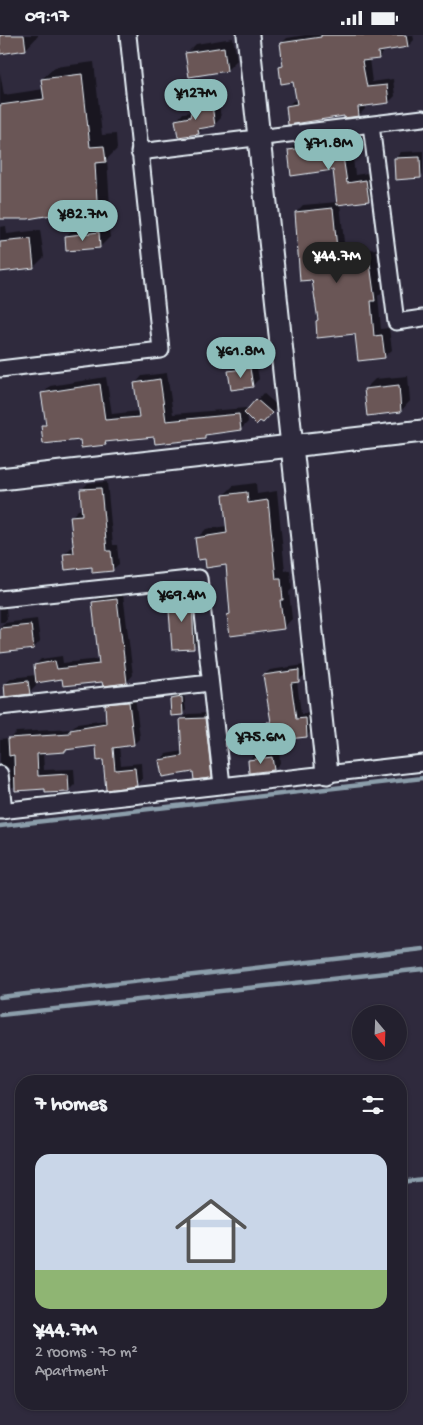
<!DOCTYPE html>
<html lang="en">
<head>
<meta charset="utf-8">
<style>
	:root { --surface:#23202e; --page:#2f2d3a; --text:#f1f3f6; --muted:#a3a3aa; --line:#403e4a; --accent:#8bbbb9 }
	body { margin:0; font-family:"Gochi Hand",sans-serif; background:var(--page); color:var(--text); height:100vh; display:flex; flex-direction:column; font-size:19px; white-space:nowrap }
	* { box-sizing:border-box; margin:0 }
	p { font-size:16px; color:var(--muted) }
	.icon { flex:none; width:28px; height:28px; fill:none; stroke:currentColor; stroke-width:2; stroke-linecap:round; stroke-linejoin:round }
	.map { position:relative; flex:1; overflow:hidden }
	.side { position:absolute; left:15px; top:1040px; width:392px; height:335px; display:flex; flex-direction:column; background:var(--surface); border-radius:20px; box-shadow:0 1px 4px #0004,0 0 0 1px var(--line) }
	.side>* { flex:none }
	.needle { width:32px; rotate:161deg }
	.buttons { position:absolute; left:352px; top:970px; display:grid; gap:10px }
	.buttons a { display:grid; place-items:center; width:55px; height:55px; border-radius:50%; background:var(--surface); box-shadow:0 1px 4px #0004,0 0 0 1px var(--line); font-size:25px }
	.price { position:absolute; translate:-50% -42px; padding:0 11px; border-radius:18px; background:var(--accent); color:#111; font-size:16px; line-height:32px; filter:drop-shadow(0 1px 2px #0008) }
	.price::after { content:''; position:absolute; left:50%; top:30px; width:15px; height:11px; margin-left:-8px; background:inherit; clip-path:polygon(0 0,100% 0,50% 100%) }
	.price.on { background:#222; color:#fff }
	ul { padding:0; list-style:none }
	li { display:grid; align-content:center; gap:10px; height:265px; padding:0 20px }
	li+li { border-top:1px solid var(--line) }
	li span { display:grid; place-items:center; height:155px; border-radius:15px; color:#555 }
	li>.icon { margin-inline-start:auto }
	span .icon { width:90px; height:90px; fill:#fffc; stroke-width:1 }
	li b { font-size:21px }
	h2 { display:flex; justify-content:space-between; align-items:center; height:60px; padding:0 20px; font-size:21px }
	.status { display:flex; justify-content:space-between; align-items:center; height:35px; padding:0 25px; background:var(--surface); direction:ltr }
	.status svg { height:14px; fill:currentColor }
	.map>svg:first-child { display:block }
	.shadow { fill:#0007 }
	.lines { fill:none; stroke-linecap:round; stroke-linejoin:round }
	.stream { stroke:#8c9eab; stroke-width:4.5 }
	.building { fill:#6a5657; stroke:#e8f1f8 }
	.street-casing { stroke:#e8f1f8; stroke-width:19 }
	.secondary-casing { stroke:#e8f1f8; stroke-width:25 }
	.street { stroke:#2f2a3d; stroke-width:15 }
	.secondary { stroke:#2f2a3d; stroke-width:21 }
</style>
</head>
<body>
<div class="status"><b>09:17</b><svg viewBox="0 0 49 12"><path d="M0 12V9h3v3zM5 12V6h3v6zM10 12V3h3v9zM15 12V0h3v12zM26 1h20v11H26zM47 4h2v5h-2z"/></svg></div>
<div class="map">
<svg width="423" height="1390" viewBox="0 0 423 1390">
	<rect width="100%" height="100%" fill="#2f2a3d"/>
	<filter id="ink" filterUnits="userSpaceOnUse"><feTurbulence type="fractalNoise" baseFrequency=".02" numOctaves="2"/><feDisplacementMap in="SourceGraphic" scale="10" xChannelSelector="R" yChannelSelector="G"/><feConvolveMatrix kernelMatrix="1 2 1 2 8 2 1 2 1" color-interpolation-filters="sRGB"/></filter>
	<g filter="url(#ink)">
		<!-- shadow -->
		<g class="shadow">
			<path d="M0 0H38V1L26 14 0 17Z"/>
			<path d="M305 0H413L414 5 408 11 385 14 379 23 369 24 372 47 393 44 395 61 389 67 364 70 365 74 359 80 345 79 287 72 293 66 298 65 294 45 280 32 284 29 281 9 287 3Z"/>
			<path d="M233 3 237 25 227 35 190 41 186 19 196 9Z"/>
			<path d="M94 27 102 100 116 99 117 114 107 124 110 171 97 183 64 176 0 182V37L4 60 44 54 42 44 55 32Z"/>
			<path d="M218 64 221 83 214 90 205 91 198 98 177 85 183 78 192 77 199 67Z"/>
			<path d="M350 100 355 140 374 137 377 156 368 165 340 168 345 217 376 214 382 257 378 261 381 294 389 293 392 315 384 322 356 298 317 286 319 284 313 244 296 177 303 170 338 167 334 133 289 115 298 107Z"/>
			<path d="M423 116V139L420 142 395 124 401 117Z"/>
			<path d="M108 188 110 202 100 212 66 201 76 191Z"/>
			<path d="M6 191 7 199 40 195 44 222 34 232 0 236V192Z"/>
			<path d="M256 327 259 344 252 351 230 336 236 330Z"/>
			<path d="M167 338 173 379 246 373 247 377 263 358 278 371 270 380H247L248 387 241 394 209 398 204 403 155 400 108 405 105 409 81 404 42 391 47 386 43 359 50 351 106 342 112 379 139 376 135 349 142 341Z"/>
			<path d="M408 341 410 366 401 376 365 354 375 344Z"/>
			<path d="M107 447 113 510H117L119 529 112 535 93 531 64 519 71 513 75 512 72 481 78 475 83 474 81 455 88 448Z"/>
			<path d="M256 448 257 459 277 456 285 536 290 535 292 554 289 557 292 584 283 593 228 580 231 577 227 528 206 522 196 504 206 494 227 491 224 460 233 451Z"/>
			<path d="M198 555 200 606 194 612 169 564 176 557Z"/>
			<path d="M123 559 133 640 127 647 63 642 35 647 36 651 29 658 5 649 12 643 36 640 35 630 41 624 62 621 63 628 100 624 93 568 100 561Z"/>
			<path d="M0 573H6L7 584 4 587H0Z"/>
			<path d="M37 584 40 606 34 613 0 617V592L4 588Z"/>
			<path d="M304 630 305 640 297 646 301 679 311 678 312 695 307 701 269 687 272 684 264 640 270 635Z"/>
			<path d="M184 660 186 675 183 678 171 664 174 661Z"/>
			<path d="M135 661 140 703 134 709 119 711 121 730 141 728 142 744 136 750 107 753 104 724 97 710 43 718 44 735 74 734 75 749 68 756 12 752 9 733 0 729V704L10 703 16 697 72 694 77 689 107 685 106 670 112 664Z"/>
			<path d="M211 678 217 735 211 741 160 726 166 719 183 716 181 685 188 679Z"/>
			<path d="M279 716 280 728 274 734 249 725 255 719Z"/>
		</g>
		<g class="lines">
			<!-- stream -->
			<g class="stream">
				<path d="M0 791 423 743"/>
				<path d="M0 962 423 914"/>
				<path d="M0 980 423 934"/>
				<path d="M401 1147 423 1144"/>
			</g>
		</g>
		<!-- building -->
		<g class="building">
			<path d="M0 0H24L26 15 0 19Z"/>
			<path d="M321 0H406L408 12 378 17 379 24 362 26 367 52 387 50 389 68 358 72 359 81 344 83V81L288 90 286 71 297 69 293 47 281 49 279 32 283 31 280 8 321 2Z"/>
			<path d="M224 12 227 36 189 42 185 18Z"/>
			<path d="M82 39 90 112 104 111 106 127 95 128 98 184H63V178L28 184H0V70L44 64 41 44Z"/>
			<path d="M212 70 215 91 198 94 199 99 178 102 175 85 190 82 192 73Z"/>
			<path d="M341 108 347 148 366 145 369 166 337 170 333 135 291 141 288 115Z"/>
			<path d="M420 122 421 143 395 145 394 123Z"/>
			<path d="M333 173 338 224 369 221 375 266H371L374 301 382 300 385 323 358 326 355 299 317 303 316 286 318 285 312 245 300 246 295 177Z"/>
			<path d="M99 197 100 213 66 216 65 201Z"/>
			<path d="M31 204 34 233 0 237V207Z"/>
			<path d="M250 333 253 352 231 355 228 336Z"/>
			<path d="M160 344 166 386 239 379 241 395 205 400V404L155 409 154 402 105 407 106 410 81 413 80 405 43 409 41 390H46L41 358 100 349 105 385 139 382 134 348Z"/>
			<path d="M399 350 401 377 367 381 364 354Z"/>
			<path d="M256 364 272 378 263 388 260 386 256 390 244 378Z"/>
			<path d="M101 453 107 516H111L113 536 92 538V532L65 535 63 519 74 518 70 481 82 480 80 454Z"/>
			<path d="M247 457 248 468 268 465 276 544H281L283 565H280L284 594 230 601 227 580 230 579 226 530 206 533 205 524 198 525 195 503 227 498 223 460Z"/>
			<path d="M192 561 194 614 172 615 168 563Z"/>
			<path d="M117 564 127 648 103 651 102 647 63 651 62 644 36 648 34 630 55 626 57 634 99 629 92 567Z"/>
			<path d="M31 590 34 614 0 618V593Z"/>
			<path d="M299 635V647L291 648 296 684 306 683 307 702 269 706 267 687H271L263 640Z"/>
			<path d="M28 646 30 659 5 662 4 649Z"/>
			<path d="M182 662 183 680 171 681 170 664Z"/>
			<path d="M129 667 134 710 113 713 115 735 135 733 137 751 106 755 103 725 97 726 96 711 65 715V717L37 719 38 741 68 739 69 757 45 758V754L15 756 14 720 9 721 8 703 70 699V695L106 689 105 669Z"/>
			<path d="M205 683 212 743 194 745 193 737 162 742 159 725 182 721 180 684Z"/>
			<path d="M272 722 274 735 249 738 248 725Z"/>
		</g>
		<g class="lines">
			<!-- street casing -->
			<g class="street-casing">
				<g id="street">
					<path d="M371 90 396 287 423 283"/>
					<path d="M139 117 423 83"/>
					<path d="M0 334 161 315 128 0"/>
					<path d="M0 564 199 543 222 750"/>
					<path d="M0 672 210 648"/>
					<path d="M0 739 4 776"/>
					<path d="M0 776 423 728"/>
				</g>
			</g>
			<!-- secondary casing -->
			<g class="secondary-casing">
				<g id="secondary">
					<path d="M248 0 327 738"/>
					<path d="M0 444 423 396"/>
				</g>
			</g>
			<!-- street -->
			<use href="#street" class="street"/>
			<!-- secondary -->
			<use href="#secondary" class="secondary"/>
		</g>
	</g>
</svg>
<div class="buttons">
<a><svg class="needle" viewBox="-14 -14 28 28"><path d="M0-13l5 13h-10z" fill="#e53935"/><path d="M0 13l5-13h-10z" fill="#a3a3aa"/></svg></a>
</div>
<b class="price" style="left:196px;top:86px">¥127M</b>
<b class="price" style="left:329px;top:136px">¥71.8M</b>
<b class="price" style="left:83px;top:207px">¥82.7M</b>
<b class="price on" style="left:337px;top:249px">¥44.7M</b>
<b class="price" style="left:241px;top:344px">¥61.8M</b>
<b class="price" style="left:182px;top:588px">¥69.4M</b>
<b class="price" style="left:261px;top:730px">¥75.6M</b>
<section class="side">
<h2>7 homes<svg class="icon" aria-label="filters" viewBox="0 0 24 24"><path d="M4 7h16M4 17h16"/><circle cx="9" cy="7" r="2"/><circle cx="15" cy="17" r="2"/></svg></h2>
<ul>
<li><span style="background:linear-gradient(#c9d6e8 75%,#8fb573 0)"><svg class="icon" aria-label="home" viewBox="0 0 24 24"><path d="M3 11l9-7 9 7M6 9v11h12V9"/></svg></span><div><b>¥44.7M</b><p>2 rooms · 70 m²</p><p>Apartment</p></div></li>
</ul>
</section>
</div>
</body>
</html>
